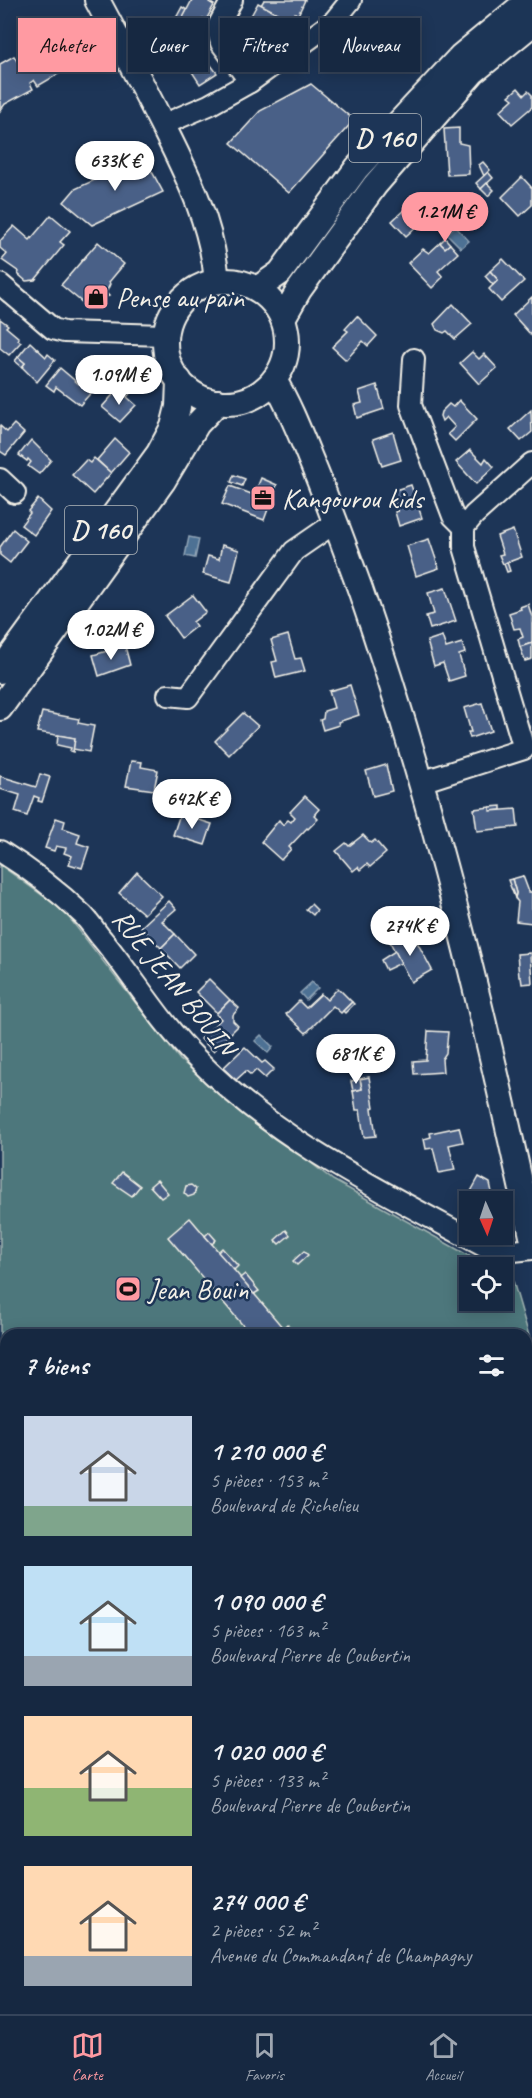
<!DOCTYPE html>
<html lang="fr">
<head>
<meta charset="utf-8">
<style>
	:root { --surface:#162841; --page:#1f3048; --text:#f1f3f6; --muted:#9ea6b1; --line:#35445a; --accent:#ff9aa2 }
	body { margin:0; font-family:Caveat,sans-serif; background:var(--page); color:var(--text); height:100vh; display:flex; flex-direction:column; font-size:22px; white-space:nowrap }
	* { box-sizing:border-box; margin:0 }
	p { font-size:20px; color:var(--muted) }
	.icon { flex:none; width:33px; height:33px; fill:none; stroke:currentColor; stroke-width:2; stroke-linecap:round; stroke-linejoin:round }
	.map { position:relative; flex:1; overflow:hidden }
	.details { position:absolute; left:0px; top:1329px; width:532px; height:686px; display:flex; flex-direction:column; background:var(--surface); border-radius:18px 18px 0 0; box-shadow:0 3px 15px #0003,0 0 0 2px var(--line) }
	.details>* { flex:none }
	.banner { position:absolute; left:18px; top:18px; width:496px; height:54px; display:flex; gap:12px }
	.needle { width:39px; rotate:177deg }
	.fabs { position:absolute; left:459px; top:1191px; display:grid; gap:12px }
	.fabs a { display:grid; place-items:center; width:54px; height:54px; border-radius:0px; background:var(--surface); box-shadow:0 3px 15px #0003,0 0 0 2px var(--line); font-size:30px }
	.price { position:absolute; translate:-50% -51px; padding:0 14px; border-radius:21px; background:#fff; color:#222; font-size:20px; line-height:39px; filter:drop-shadow(0 2px 3px #0008) }
	.price::after { content:''; position:absolute; left:50%; top:36px; width:18px; height:14px; margin-left:-9px; background:inherit; clip-path:polygon(0 0,100% 0,50% 100%) }
	.price.on { background:var(--accent); color:#111 }
	ul { padding:0; list-style:none }
	li { display:flex; align-items:center; gap:18px; height:150px; padding:0 24px }
	li span { display:grid; place-items:center; flex:none; width:168px; height:120px; border-radius:0px; color:#555 }
	li>.icon { margin-inline-start:auto }
	span .icon { width:72px; height:72px; fill:#fffc; stroke-width:1 }
	li b { font-size:26px }
	h2 { display:flex; justify-content:space-between; align-items:center; height:72px; padding:0 24px; font-size:26px }
	.pill { padding:0 21px; border-radius:0px; background:var(--surface); box-shadow:0 3px 15px #0003,0 0 0 2px var(--line); font-size:21px; line-height:54px }
	.pill.on { background:var(--accent); color:#111 }
	.tabs { display:flex; justify-content:space-around; align-items:center; height:84px; border-top:2px solid var(--line); background:var(--surface); font-size:16px; color:var(--muted) }
	.tabs a { display:grid; justify-items:center; gap:3px }
	.tabs .on { color:var(--accent) }
	.map>svg:first-child { display:block }
	.green { fill:#4e777b; stroke:#a1b4b2; stroke-width:1.5 }
	.water { fill:#4d7194; stroke:#90a4b6; stroke-width:1.5 }
	.building { fill:#4a6187; stroke:#f4f1e8; stroke-width:1.5 }
	.lines { fill:none; stroke-linecap:round; stroke-linejoin:round }
	.minor-casing { stroke:#f4f1e8; stroke-width:24 }
	.major-casing { stroke:#f4f1e8; stroke-width:28 }
	.minor { stroke:#1d3557; stroke-width:20 }
	.major { stroke:#1d3557; stroke-width:24 }
	.labels { text-anchor:middle; stroke-width:5; stroke-linejoin:round; paint-order:stroke }
	.shield { fill:#1d3557; stroke:#b4b9bc; stroke-width:1.5 }
	.shield-label { font-size:27px; font-weight:bold; fill:#f4f1e8 }
	.poi-label { font-size:28px; fill:#f4f1e8; stroke:#1d3557; text-anchor:start }
	.street-label { font-size:28px; fill:#f4f1e8; stroke:#1d3557 }
</style>
</head>
<body>
<div class="map">
<svg width="532" height="2014" viewBox="0 0 532 2014">
	<rect width="100%" height="100%" fill="#1d3557"/>
	<filter id="ink" filterUnits="userSpaceOnUse"><feTurbulence type="fractalNoise" baseFrequency=".0167" numOctaves="2"/><feDisplacementMap in="SourceGraphic" scale="12" xChannelSelector="R" yChannelSelector="G"/><feConvolveMatrix kernelMatrix="1 2 1 2 8 2 1 2 1" color-interpolation-filters="sRGB"/></filter>
	<g filter="url(#ink)">
		<!-- green -->
		<path class="green" d="M0 865 64 911 180 1060 333 1180 489 1267 470 1268V1300H502L503 1275 513 1281 532 1346V2014H96L92 2009 526 2008V1335H6V1889L0 1880Z"/>
		<!-- water -->
		<g class="water">
			<path d="M455 226 469 241 461 248 447 234Z"/>
			<path d="M189 537 199 539 195 558 185 556Z"/>
			<path d="M312 982 318 988 306 1000 300 993Z"/>
			<path d="M261 1035 273 1047 268 1053 255 1041Z"/>
			<path d="M6 1668V1694L0 1695V1669Z"/>
			<path d="M0 1740 6 1744V1812L0 1806Z"/>
			<path d="M230 2009V2008L262 2009 259 2014H229Z"/>
		</g>
		<!-- building -->
		<g class="building">
			<path d="M192 0H210L209 2 214 5 206 20 203 18 196 32 180 23Z"/>
			<path d="M264 0H305L298 15 295 13 292 21 261 5Z"/>
			<path d="M258 3 277 13 273 22 268 20 256 41 244 35 249 25 247 23Z"/>
			<path d="M182 7 187 10 180 23 175 20Z"/>
			<path d="M48 38 65 70 38 86 34 80 30 83 33 89 5 104 0 111V64L14 56 17 61 22 59 19 53Z"/>
			<path d="M195 44 217 73 200 84 185 61 179 65 172 55 184 46 187 50Z"/>
			<path d="M311 84 354 120 289 193 231 143 260 111Z"/>
			<path d="M518 88 524 95 528 91 532 95V107L512 124 500 111 513 99 509 96Z"/>
			<path d="M459 128V143L468 145 469 174 447 175 444 129Z"/>
			<path d="M144 157 163 192 92 225 64 202 75 189Z"/>
			<path d="M483 162 490 170 484 176 479 165Z"/>
			<path d="M488 172 493 178 481 189 476 183Z"/>
			<path d="M522 177 532 188V205L520 216 502 197Z"/>
			<path d="M487 183 494 190 488 196 481 189Z"/>
			<path d="M411 199 427 217 406 236 392 221 406 208 404 205Z"/>
			<path d="M51 215 70 231 60 242 64 245 35 280 26 281 18 274 19 272 2 260 7 254 0 248V241L14 226 30 240Z"/>
			<path d="M445 238 450 244 445 248 440 243Z"/>
			<path d="M98 242 124 264 109 282 110 284 106 293 101 294 89 308 61 285Z"/>
			<path d="M440 243 445 248 450 244 458 253 438 271 443 277 432 288 408 263 423 249 429 253Z"/>
			<path d="M503 259 524 281 501 302 489 289 498 280 490 271Z"/>
			<path d="M490 271 498 280 493 285 485 276Z"/>
			<path d="M106 293 109 296 96 301 101 294Z"/>
			<path d="M532 297V336L513 315Z"/>
			<path d="M453 304 472 324 455 339 447 331 444 333 437 330 434 324Z"/>
			<path d="M357 316 377 336 368 346 363 341 346 360 332 347 348 331 345 329Z"/>
			<path d="M0 319 8 325 6 327 19 338 18 340 21 342 9 355 0 348Z"/>
			<path d="M30 342 46 357 48 354 55 360 37 382 22 367 25 363 18 357Z"/>
			<path d="M472 352 479 359 484 354 497 368 479 384 460 363Z"/>
			<path d="M18 357 25 363 22 367 15 361Z"/>
			<path d="M125 359 135 368 136 386 127 397 107 379Z"/>
			<path d="M60 368 79 384 81 382 89 389 96 382 98 385 80 405 56 387 54 391 46 385Z"/>
			<path d="M377 385 384 409 357 418 354 405 362 403 359 391Z"/>
			<path d="M118 389 136 405 120 422 102 407Z"/>
			<path d="M459 400 477 419 455 441 448 434 455 427 446 417 442 421 440 416 441 412 449 404 453 407Z"/>
			<path d="M531 410 532 432 521 441 510 429Z"/>
			<path d="M14 424 24 433 6 455 0 451V426L7 432Z"/>
			<path d="M393 432 401 460 382 466 373 439Z"/>
			<path d="M115 439 129 452 111 473 97 460Z"/>
			<path d="M31 440 51 460 39 474 28 466 31 462 28 459 27 461 19 455Z"/>
			<path d="M470 450 483 463 486 458 494 467 476 484 456 462Z"/>
			<path d="M94 458 111 473 93 494 72 475 86 460 90 463Z"/>
			<path d="M234 475 245 479 242 486 231 482Z"/>
			<path d="M261 478 277 485 264 520 222 504 230 486 254 495Z"/>
			<path d="M411 485 422 518 399 526 395 512 398 511 392 491Z"/>
			<path d="M38 499 51 511 34 535 21 525 30 513 28 511Z"/>
			<path d="M13 529 27 541 10 563 0 555V547Z"/>
			<path d="M513 530 522 557 503 564 499 555 503 554 497 536Z"/>
			<path d="M429 539 439 568 416 576 407 546Z"/>
			<path d="M222 545 239 550 231 582 203 574 208 556 219 559Z"/>
			<path d="M507 562 510 571 507 572 504 564Z"/>
			<path d="M445 588 456 621 430 629 426 616 434 614 428 593Z"/>
			<path d="M193 595 206 612 193 622 196 626 181 638 165 616Z"/>
			<path d="M528 604 532 617V643L520 647 518 639 523 637 520 628 514 629 509 613 521 609 520 607Z"/>
			<path d="M288 635 295 659 301 658 305 671 276 678 272 662 277 661 271 640Z"/>
			<path d="M442 636 446 648 462 643 465 653 459 655 465 676 449 681 443 663 434 666 427 641Z"/>
			<path d="M532 643V659L525 661 520 647Z"/>
			<path d="M125 646 130 665 99 676 93 655Z"/>
			<path d="M350 685 359 715 338 722 339 725 323 730 320 720 323 719 324 711 334 708 329 691Z"/>
			<path d="M482 703 491 731 470 738 468 732H471L464 708Z"/>
			<path d="M42 712 79 719 78 723 94 726 89 752 73 749 75 738 37 732Z"/>
			<path d="M243 713 258 726 229 755 215 741Z"/>
			<path d="M58 735 75 738 73 752 70 751 71 748 57 745Z"/>
			<path d="M131 761 142 762 141 767 158 770 154 790 126 786Z"/>
			<path d="M386 765 392 791 373 796 366 771Z"/>
			<path d="M40 774 50 777 42 802 38 801 39 798 34 796 27 816 15 812 20 795 0 789V776L36 787Z"/>
			<path d="M305 796 319 809 314 815 318 819 308 829 307 828 289 847 291 849 281 860 261 842 279 820 283 825 288 820 291 822 295 817 290 812Z"/>
			<path d="M501 806V810L490 811V807Z"/>
			<path d="M490 807V811L516 809 518 827 477 831 474 809Z"/>
			<path d="M180 814 212 824 205 845 173 835Z"/>
			<path d="M56 818 65 821 63 828 80 834 77 843 89 847 82 868 69 864 72 856 64 853 66 848 56 846 54 851 45 848Z"/>
			<path d="M363 835 371 843 375 840 386 853 370 867 367 864 360 870 358 867 353 871 336 851 346 843 349 846Z"/>
			<path d="M137 872 162 896 144 914 119 893Z"/>
			<path d="M523 876 529 892H532V923L516 921 518 902 515 898 516 893 512 879Z"/>
			<path d="M512 879 516 893 515 898 508 880Z"/>
			<path d="M169 901 176 909 162 921 175 934 161 948 141 927Z"/>
			<path d="M311 904 317 910 313 915 306 909Z"/>
			<path d="M405 931 412 945 417 942 432 970 411 982 389 940Z"/>
			<path d="M175 934 194 954 180 968 161 948Z"/>
			<path d="M395 951 401 963 386 970 381 960Z"/>
			<path d="M530 953 532 983 522 984 521 977H519L517 954Z"/>
			<path d="M209 979 230 1000 217 1013 196 992Z"/>
			<path d="M338 988 352 1002 341 1013 333 1006 306 1033 286 1014 299 1001 306 1008 321 994 327 1000Z"/>
			<path d="M230 1000 239 1008 233 1015V1021L238 1026 213 1051 201 1039 221 1019 216 1014Z"/>
			<path d="M352 1002 354 1004 345 1013 343 1011Z"/>
			<path d="M428 1031 448 1032 446 1053 442 1059 443 1072 414 1074 413 1061 426 1060Z"/>
			<path d="M245 1047 262 1063 265 1061 274 1069 265 1078 256 1070 251 1075 246 1071 236 1080 223 1068Z"/>
			<path d="M369 1077 374 1107 372 1108 376 1136 364 1137 360 1110H356L353 1091 362 1089 360 1079Z"/>
			<path d="M360 1079 362 1089 353 1091 351 1081Z"/>
			<path d="M459 1127 463 1142 449 1145 455 1170 439 1173 433 1148 426 1149 424 1139 431 1137 430 1133Z"/>
			<path d="M122 1172 140 1186 132 1196 113 1183Z"/>
			<path d="M479 1177 490 1183 494 1202H470V1209L463 1206Z"/>
			<path d="M157 1180 168 1193 161 1198 150 1186Z"/>
			<path d="M191 1185 196 1189 194 1195 188 1197 184 1193 186 1186Z"/>
			<path d="M190 1218 289 1335H251L168 1237Z"/>
			<path d="M286 1230 290 1235 279 1244 275 1240Z"/>
			<path d="M209 1232 216 1240 212 1244 205 1236Z"/>
			<path d="M222 1248 238 1266 234 1270 218 1252Z"/>
			<path d="M304 1251 308 1255 297 1265 293 1261Z"/>
			<path d="M245 1274 259 1291 254 1294 240 1278Z"/>
			<path d="M287 1324 294 1332 290 1335 283 1328Z"/>
			<path d="M526 1922 530 1958H532V2014H479L478 2008H526Z"/>
			<path d="M401 2008H427L436 2014H402Z"/>
		</g>
		<g class="lines">
			<!-- minor casing -->
			<g class="minor-casing">
				<g id="minor">
					<path d="M232 0 217 28 221 43 250 82"/>
					<path d="M162 125 209 105 250 82 334 21 351 0"/>
					<path d="M0 284 53 329 64 332 165 335"/>
					<path d="M414 359 411 405 453 516 464 527"/>
					<path d="M0 479 15 493"/>
					<path d="M168 695 188 697 294 551 336 522"/>
					<path d="M421 782 524 749 464 547V527L474 515 532 463"/>
					<path d="M0 851C29 869 58 891 83 915 90 922 96 932 103 940 135 979 160 1022 196 1058 279 1143 386 1193 489 1249L504 1252 532 1249"/>
					<path d="M0 1995 6 1993"/>
				</g>
			</g>
			<!-- major casing -->
			<g class="major-casing">
				<g id="major">
					<path d="M97 0C120 43 143 86 165 130 190 180 212 225 217 281"/>
					<circle cx="226" cy="342" r="61"/>
					<path d="M257 289 280 273 357 168 461 56 529 0"/>
					<path d="M283 318 299 290 375 185 473 72 532 24"/>
					<path d="M274 380C289 405 299 431 310 458 328 501 344 545 360 589 433 800 485 1018 532 1236"/>
					<path d="M0 671 159 453 173 427 178 407 179 380"/>
					<path d="M0 708 163 481 197 424 218 402"/>
					<path d="M0 1908 6 1916"/>
					<path d="M0 1946 6 1959"/>
					<path d="M33 2008 36 2014"/>
					<path d="M65 2008 68 2014"/>
				</g>
			</g>
			<!-- minor -->
			<use href="#minor" class="minor"/>
			<!-- major -->
			<use href="#major" class="major"/>
		</g>
	</g>
	<!-- icons -->
	<defs>
		<g id="shop-square" transform="scale(1.35)"><rect x="-9" y="-9" width="18" height="18" rx="4" fill="#ff9aa2" stroke="#1d3557"/><path d="M-5-2.5h2.3a2.7 3.5 0 0 1 5.4 0H5L5.5 6h-11ZM-1.5-2.5h3a1.5 2.3 0 0 0-3 0Z" fill="#111"/></g>
		<g id="office-square" transform="scale(1.35)"><rect x="-9" y="-9" width="18" height="18" rx="4" fill="#ff9aa2" stroke="#1d3557"/><path d="M-6-3h4V-5.5h4V-3h4V5H-6ZM-1-4.5V-3h2v-1.5ZM-6 0V1H6V0Z" fill="#111"/></g>
		<g id="stadium-square" transform="scale(1.35)"><rect x="-9" y="-9" width="18" height="18" rx="4" fill="#ff9aa2" stroke="#1d3557"/><path d="M0-5a6.5 5 0 1 0 0 10a6.5 5 0 1 0 0-10ZM-3.5-1.8h7v3.6h-7Z" fill="#111"/></g>
	</defs>
	<g fill-rule="evenodd">
		<use href="#shop-square" x="96" y="297"/>
		<use href="#office-square" x="263" y="498"/>
		<use href="#stadium-square" x="128" y="1289"/>
	</g>
	<g class="labels">
		<!-- shield labels -->
		<g class="shield">
			<rect x="349" y="114" width="72" height="48" rx="4.5"/>
			<rect x="65" y="506" width="72" height="48" rx="4.5"/>
		</g>
		<g class="shield-label">
			<text x="385" y="147">D 160</text>
			<text x="101" y="539">D 160</text>
		</g>
		<!-- poi labels -->
		<g class="poi-label">
			<text x="116" y="307">Pense au pain</text>
			<text x="282" y="508">Kangourou kids</text>
			<text x="148" y="1299">Jean Bouin</text>
		</g>
		<!-- street labels -->
		<g class="street-label">
			<text transform="translate(175 982) rotate(51)" y="10">RUE JEAN BOUIN</text>
		</g>
	</g>
</svg>
<div class="fabs">
<a><svg class="needle" viewBox="-14 -14 28 28"><path d="M0-13l5 13h-10z" fill="#e53935"/><path d="M0 13l5-13h-10z" fill="#9ea6b1"/></svg></a>
<a><svg class="icon" aria-label="locate" viewBox="0 0 24 24"><circle cx="12" cy="12" r="6"/><path d="M12 2v4M12 18v4M2 12h4M18 12h4"/></svg></a>
</div>
<b class="price" style="left:115px;top:192px">633K €</b>
<b class="price on" style="left:445px;top:243px">1.21M €</b>
<b class="price" style="left:119px;top:406px">1.09M €</b>
<b class="price" style="left:111px;top:661px">1.02M €</b>
<b class="price" style="left:192px;top:830px">642K €</b>
<b class="price" style="left:410px;top:957px">274K €</b>
<b class="price" style="left:356px;top:1085px">681K €</b>
<div class="banner">
<a class="pill on">Acheter</a>
<a class="pill">Louer</a>
<a class="pill">Filtres</a>
<a class="pill">Nouveau</a>
</div>
<section class="details">
<h2>7 biens<svg class="icon" aria-label="filters" viewBox="0 0 24 24"><path d="M4 7h16M4 17h16"/><circle cx="9" cy="7" r="2"/><circle cx="15" cy="17" r="2"/></svg></h2>
<ul>
<li><span style="background:linear-gradient(#c9d6e8 75%,#7fa58c 0)"><svg class="icon" aria-label="home" viewBox="0 0 24 24"><path d="M3 11l9-7 9 7M6 9v11h12V9"/></svg></span><div><b>1 210 000 €</b><p>5 pièces · 153 m²</p><p>Boulevard de Richelieu</p></div></li>
<li><span style="background:linear-gradient(#bfe0f5 75%,#9aa5b1 0)"><svg class="icon" aria-label="home" viewBox="0 0 24 24"><path d="M3 11l9-7 9 7M6 9v11h12V9"/></svg></span><div><b>1 090 000 €</b><p>5 pièces · 163 m²</p><p>Boulevard Pierre de Coubertin</p></div></li>
<li><span style="background:linear-gradient(#ffd9b3 60%,#8fb573 0)"><svg class="icon" aria-label="home" viewBox="0 0 24 24"><path d="M3 11l9-7 9 7M6 9v11h12V9"/></svg></span><div><b>1 020 000 €</b><p>5 pièces · 133 m²</p><p>Boulevard Pierre de Coubertin</p></div></li>
<li><span style="background:linear-gradient(#ffd9b3 75%,#9aa5b1 0)"><svg class="icon" aria-label="home" viewBox="0 0 24 24"><path d="M3 11l9-7 9 7M6 9v11h12V9"/></svg></span><div><b>274 000 €</b><p>2 pièces · 52 m²</p><p>Avenue du Commandant de Champagny</p></div></li>
</ul>
</section>
</div>
<nav class="tabs">
<a class="on"><svg class="icon" aria-label="map" viewBox="0 0 24 24"><path d="M3 6l6-2 6 2 6-2v14l-6 2-6-2-6 2zM9 4v14M15 6v14"/></svg>Carte</a>
<a><svg class="icon" aria-label="saved" viewBox="0 0 24 24"><path d="M7 4h10v16l-5-4-5 4z"/></svg>Favoris</a>
<a><svg class="icon" aria-label="home" viewBox="0 0 24 24"><path d="M3 11l9-7 9 7M6 9v11h12V9"/></svg>Accueil</a>
</nav>
</body>
</html>
